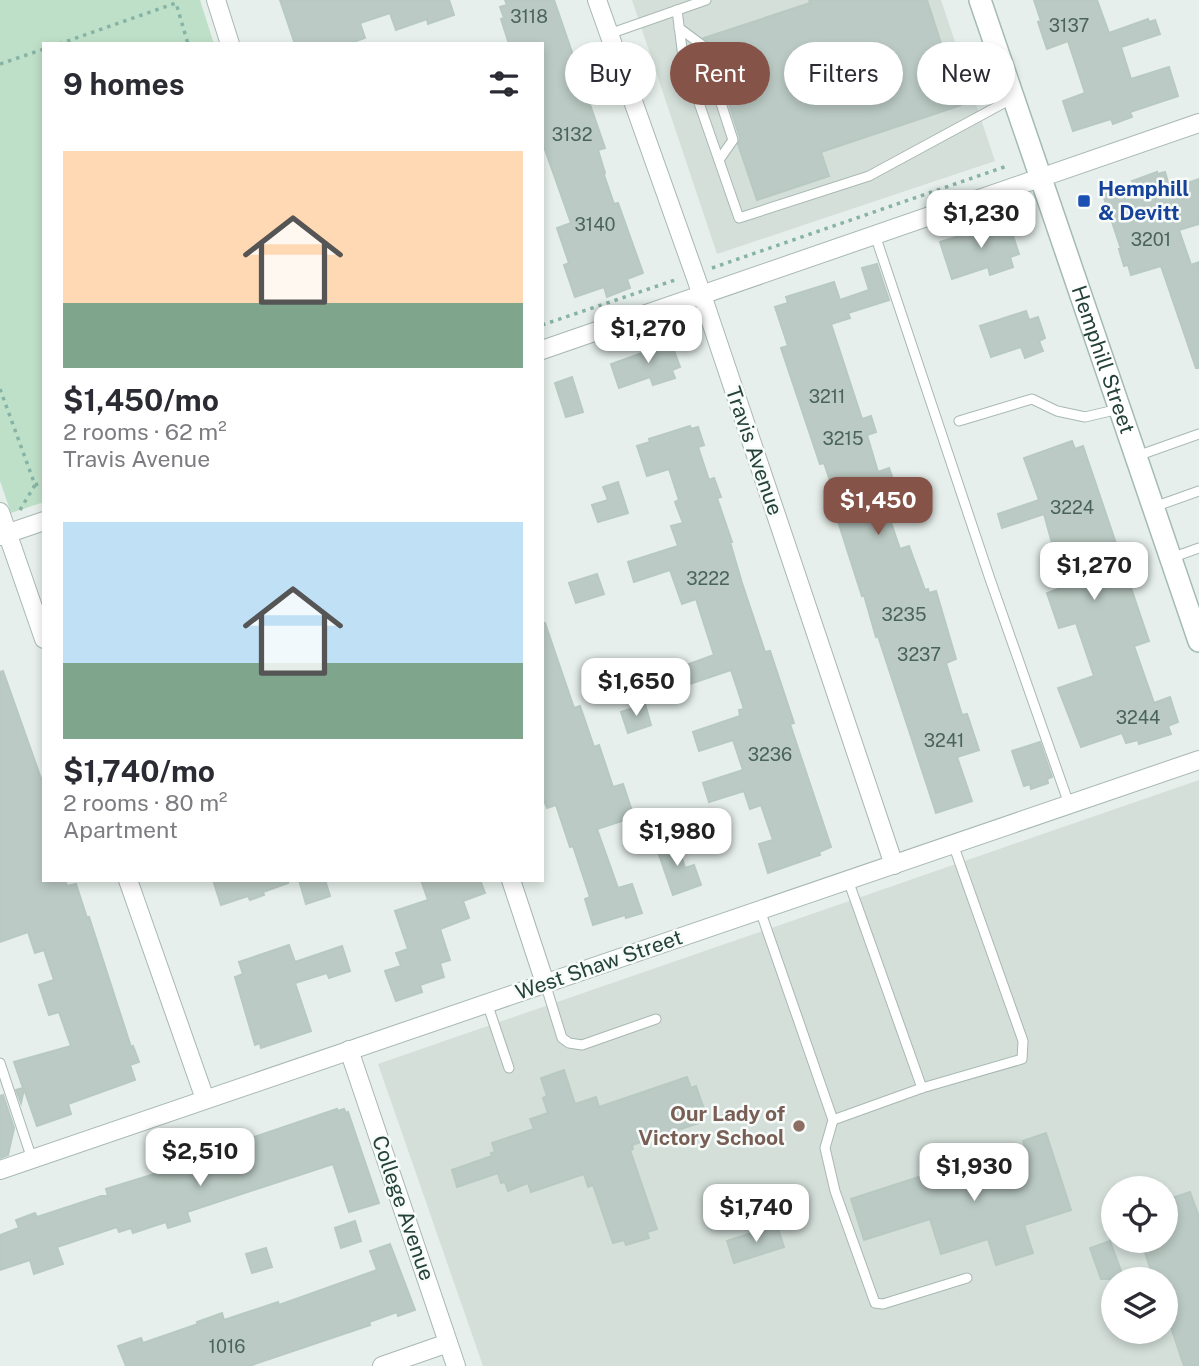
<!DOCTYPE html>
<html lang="en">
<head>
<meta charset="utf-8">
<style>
	:root { --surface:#fff; --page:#f7f7f7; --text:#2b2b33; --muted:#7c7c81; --accent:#855347 }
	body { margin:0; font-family:"Public Sans",sans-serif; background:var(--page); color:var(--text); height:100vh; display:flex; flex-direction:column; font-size:26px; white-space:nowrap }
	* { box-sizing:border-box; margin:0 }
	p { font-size:23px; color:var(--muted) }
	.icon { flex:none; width:38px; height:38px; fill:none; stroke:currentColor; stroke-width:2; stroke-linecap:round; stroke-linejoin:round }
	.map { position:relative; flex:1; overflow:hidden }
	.drawer { position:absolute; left:42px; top:42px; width:502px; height:840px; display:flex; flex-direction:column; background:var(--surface); border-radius:0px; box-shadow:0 4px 10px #0003 }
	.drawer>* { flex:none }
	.hud { position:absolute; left:565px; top:42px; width:528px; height:63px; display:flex; gap:14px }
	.controls { position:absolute; left:1101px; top:1176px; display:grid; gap:14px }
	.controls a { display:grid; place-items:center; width:77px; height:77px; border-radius:50%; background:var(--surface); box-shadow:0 4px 10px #0003; font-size:35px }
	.price { position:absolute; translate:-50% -60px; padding:0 16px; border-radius:14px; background:#fff; color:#222; font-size:23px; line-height:46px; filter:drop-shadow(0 2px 4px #0008) }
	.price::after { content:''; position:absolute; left:50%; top:42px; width:21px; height:16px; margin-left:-10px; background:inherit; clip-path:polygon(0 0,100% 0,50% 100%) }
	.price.on { background:var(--accent); color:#fff }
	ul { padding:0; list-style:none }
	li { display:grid; align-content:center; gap:14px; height:371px; padding:0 21px }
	li span { display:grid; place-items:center; height:217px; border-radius:0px; color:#555 }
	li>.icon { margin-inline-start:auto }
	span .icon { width:126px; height:126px; fill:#fffc; stroke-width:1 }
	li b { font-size:30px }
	h2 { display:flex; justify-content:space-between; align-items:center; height:84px; padding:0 21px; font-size:30px }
	.pill { padding:0 24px; border-radius:32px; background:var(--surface); box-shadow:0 4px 10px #0003; font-size:24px; line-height:63px }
	.pill.on { background:var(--accent); color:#fff }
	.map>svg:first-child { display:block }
	.built { fill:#d4dfda; fill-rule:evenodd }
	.green { fill:#bfe0c8 }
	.building { fill:#bbcac4; stroke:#b8c9c2; stroke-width:2 }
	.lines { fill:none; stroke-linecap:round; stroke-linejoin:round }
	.service-casing { stroke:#a8b8b2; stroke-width:11 }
	.minor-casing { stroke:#a8b8b2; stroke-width:20 }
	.secondary-casing { stroke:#a4bbb3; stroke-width:24 }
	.path { stroke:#86b3a5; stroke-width:3.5; stroke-dasharray:3.5 5; stroke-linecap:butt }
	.service { stroke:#fff; stroke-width:9 }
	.minor { stroke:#fff; stroke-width:18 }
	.secondary { stroke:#fff; stroke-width:21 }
	.transit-dot { fill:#1a4fb4; stroke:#f7fbf9; stroke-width:2.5 }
	.education-dot { fill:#8d6e63; stroke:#f7fbf9; stroke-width:2.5 }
	.labels { text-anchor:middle; stroke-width:5; stroke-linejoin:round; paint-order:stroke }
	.number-label { font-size:18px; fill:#4a645c }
	.transit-label { font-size:21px; font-weight:bold; fill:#164399; stroke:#f7fbf9; text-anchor:start }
	.street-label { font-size:21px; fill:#24423a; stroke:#f7fbf9 }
	.education-label { font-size:21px; font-weight:bold; fill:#785e54; stroke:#f7fbf9; text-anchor:end }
</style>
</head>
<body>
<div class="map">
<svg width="1199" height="1366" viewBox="0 0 1199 1366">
	<rect width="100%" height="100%" fill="#e6efeb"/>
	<!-- built -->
	<g class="built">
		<path d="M632 0H941L995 161 717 254Z"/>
		<path d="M1199 780V1366H483L378 1064ZM1113 1188H1166V1241H1113ZM1113 1279H1166V1332H1113Z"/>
	</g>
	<!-- green -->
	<path class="green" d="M0 0H200L214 44H44V502L11 513 0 481Z"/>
	<!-- building -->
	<g class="building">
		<path d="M280 0H449L454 15 428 24 427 19 396 30 390 13 360 23 365 38 348 44H295Z"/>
		<path d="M505 0H554L605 148 598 150 605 173 604 175 614 204 618 203 643 273 627 279 630 288 607 297 604 287 575 297 564 265 569 263 557 228 571 223 542 141V44H509L501 19 504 18 500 7 507 5Z"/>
		<path d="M809 0H927L961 105 821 152 829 176 757 200 738 144 740 138 709 43 704 38 810 3Z"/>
		<path d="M1034 0H1097L1109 33 1148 19 1149 22 1155 20 1160 34 1121 47 1131 79 1169 67 1178 96 1130 112 1132 117 1113 124 1111 119 1073 131 1063 101 1085 93 1068 41 1047 49 1038 22 1041 21Z"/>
		<path d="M1157 172V174L1165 172 1170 189 1199 179V224L1179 230 1191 265 1199 262V368H1196L1161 266 1131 275 1128 265 1124 266 1119 249H1121L1103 195 1134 185 1132 181Z"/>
		<path d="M1007 218 1019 254 1010 257 1013 267 990 275 988 267 952 279 940 242 976 231V228Z"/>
		<path d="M877 264 889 300 848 313 850 318 831 324 862 419 871 416 876 432 867 435 878 472 889 468 895 485 880 490 900 549 909 546 925 590 928 589 929 593 936 591 956 659 946 663 962 715 967 714 979 750 957 757 972 801 936 813 878 636 876 637 864 595 862 596 852 565 838 521 843 519 824 463 820 464 781 348 788 346 775 307 788 303 786 297 834 282 840 300 869 290 862 268Z"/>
		<path d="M1026 311 1029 320 1038 317 1045 338 1039 341 1043 351 1025 358 1021 347 991 357 980 326Z"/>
		<path d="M669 337 680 367 672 370 675 378 653 385 650 377 619 388 611 364 645 352 643 346Z"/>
		<path d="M572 377 583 412 566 417 555 383Z"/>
		<path d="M690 426 691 429 698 427 704 445 698 447 709 480 714 478 721 497 717 498 732 542H730L742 583 765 652 770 651 794 723 790 724 831 847 819 852 820 855 768 873 759 844 773 840 761 805 750 809 744 791 709 802 703 783 743 770 733 740 699 751 693 732 740 716 739 710 744 709 731 670 678 688 672 670 714 655 696 599 682 604 670 570 634 582 628 562 678 546 671 526 683 523 675 502 679 500 669 469 647 476 637 446 650 442 649 439Z"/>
		<path d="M1072 441 1075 449 1083 446 1149 641 1134 646 1154 703 1170 697 1178 722 1168 726 1171 734 1139 744 1138 740 1126 743 1122 733 1081 747 1058 688 1094 676 1076 623 1059 628 1047 593 1064 587 1044 514 1002 528 998 514 1039 500 1024 458Z"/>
		<path d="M618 482 628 513 598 522 592 505 608 500 603 487Z"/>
		<path d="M597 574 604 594 576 603 569 583Z"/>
		<path d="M545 623 574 708 580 706 594 747 599 745 613 787 623 784 634 817 597 829 618 888 632 884 642 913 626 918 625 915 593 925 585 899 590 897 573 846 570 847 556 805 547 808 542 795V624Z"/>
		<path d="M3 671 44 787V880H65L67 886 76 884 87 918 89 917 131 1047 133 1046 139 1062 130 1065 135 1080 68 1104 71 1114 37 1126 24 1089 21 1103 16 1090 23 1088 14 1062 71 1046 59 1012 49 1015 39 985 54 980 44 950 35 953 28 932 0 942V672Z"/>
		<path d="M645 704 651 725 628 733 621 712Z"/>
		<path d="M1040 742 1052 777 1047 779 1048 783 1031 789 1030 784 1024 786 1012 751Z"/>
		<path d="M676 839 685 868 694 865 701 885 673 895 656 846Z"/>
		<path d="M213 880H288V883L263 892 264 895 250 900 248 896 221 905Z"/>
		<path d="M299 880H325L330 896 306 904Z"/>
		<path d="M421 880H480L485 893 463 901 469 918 440 929 450 960 440 963 444 977 420 985 422 992 396 1001 385 971 401 966 396 953 408 949 395 911 428 900Z"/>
		<path d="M289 945 295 962 342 946 350 971 329 978 327 973 295 983 311 1031 261 1048 260 1043 255 1045 235 977 243 974 239 962Z"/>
		<path d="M564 1070 575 1104 596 1097 599 1107 687 1077 691 1088 696 1086 704 1109 699 1111 702 1122 632 1145 633 1149 630 1150 657 1229 647 1232 649 1238 626 1245 624 1240 613 1243 593 1185 588 1187 584 1174 531 1192 528 1183 508 1191 505 1182 501 1183 498 1173 457 1187 452 1170 492 1156 491 1153 495 1152 492 1143 534 1129 530 1119 548 1113 543 1098 547 1096 541 1078Z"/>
		<path d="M3 1095 14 1128 8 1155 0 1158V1096Z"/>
		<path d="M337 1109V1111L344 1109 346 1113 348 1112 379 1203 349 1212 333 1164 187 1212 190 1221 168 1228 166 1222 133 1233 131 1228 119 1232 117 1227 57 1247 63 1264 34 1274 30 1260 0 1270V1235L19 1228 16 1220 35 1213 37 1217 101 1196H108L106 1189 190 1163 189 1159Z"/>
		<path d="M1046 1133 1071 1210 1024 1225 1033 1253 996 1265 988 1239 941 1254 930 1219 864 1240 851 1199 937 1171 940 1180 1026 1152 1023 1141Z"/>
		<path d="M1190 1192 1199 1217V1366H1184L1166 1312V1279H1154L1141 1241H1166V1200Z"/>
		<path d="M355 1221 361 1241 341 1248 335 1228Z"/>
		<path d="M777 1225 784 1247 734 1263 727 1241Z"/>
		<path d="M1110 1241 1124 1279H1101L1090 1248Z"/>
		<path d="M390 1244 415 1310 398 1316 397 1312 369 1322 370 1325 249 1366H126L118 1346 141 1338 143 1343 198 1324 197 1322 222 1313 224 1320 278 1302 279 1305 377 1270 370 1251Z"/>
		<path d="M266 1248 272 1267 252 1273 246 1254Z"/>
	</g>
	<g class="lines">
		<!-- service casing -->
		<g class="service-casing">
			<g id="service">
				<path d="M677 10 683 57 739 218 869 176 1013 98"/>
				<path d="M679 28 702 45 733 140 719 160"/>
				<path d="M609 34 706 0"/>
				<path d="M875 235 990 579 1069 804"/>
				<path d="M959 421 1032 399 1057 411 1085 417 1119 409"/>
				<path d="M1137 456 1199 434"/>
				<path d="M1154 507 1199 491"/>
				<path d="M1171 558 1199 548"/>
				<path d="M848 880 922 1088"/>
				<path d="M760 910 833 1120 825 1148 835 1191 875 1303 883 1304 967 1278"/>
				<path d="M545 983 562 1038 569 1043 582 1045 656 1019"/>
				<path d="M487 1003 509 1068"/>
				<path d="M0 1063 32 1159"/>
				<path d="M833 1120 922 1088 1022 1059 1023 1041 953 844"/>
			</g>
		</g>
		<!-- minor casing -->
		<g class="minor-casing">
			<g id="minor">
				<path d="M216 0 230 44"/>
				<path d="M597 0 702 295 894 865"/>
				<path d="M542 350 1199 123"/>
				<path d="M0 512 44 639"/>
				<path d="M0 536 44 521"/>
				<path d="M128 880 205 1099"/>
				<path d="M511 880 545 983"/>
				<path d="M349 1050 456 1366"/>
				<path d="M0 1170 1199 760"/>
				<path d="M382 1366 448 1343"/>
			</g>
		</g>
		<!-- secondary casing -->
		<g class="secondary-casing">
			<g id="secondary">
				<path id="s1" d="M980 0 1199 641"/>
			</g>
		</g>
		<!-- path -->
		<g class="path">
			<path d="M59 44 176 3 188 44"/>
			<path d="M0 64 44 49"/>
			<path d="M712 268 1007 166"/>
			<path d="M542 325 678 279"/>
			<path d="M0 389 35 485 44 482"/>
			<path d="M20 510 35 485"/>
		</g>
		<!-- service -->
		<use href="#service" class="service"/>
		<!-- minor -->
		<use href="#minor" class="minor"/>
		<!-- secondary -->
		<use href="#secondary" class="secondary"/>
	</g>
	<!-- markers -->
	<rect class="transit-dot" x="1077" y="194" width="14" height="14" rx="3.5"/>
	<circle class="education-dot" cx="799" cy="1126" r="7"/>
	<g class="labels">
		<!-- number labels -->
		<g class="number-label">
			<text x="529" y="23">3118</text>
			<text x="1069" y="32">3137</text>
			<text x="572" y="141">3132</text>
			<text x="595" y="231">3140</text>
			<text x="1151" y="246">3201</text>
			<text x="827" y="403">3211</text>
			<text x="843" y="445">3215</text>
			<text x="1072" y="514">3224</text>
			<text x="708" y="585">3222</text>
			<text x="904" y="621">3235</text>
			<text x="919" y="661">3237</text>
			<text x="1138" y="724">3244</text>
			<text x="944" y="747">3241</text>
			<text x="770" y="761">3236</text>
			<text x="227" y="1353">1016</text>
		</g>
		<!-- transit labels -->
		<g class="transit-label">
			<text x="1098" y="196">Hemphill<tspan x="1098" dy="24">&amp; Devitt</tspan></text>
		</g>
		<!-- street labels -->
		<g class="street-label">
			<text dy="7" stroke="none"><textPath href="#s1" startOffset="380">Hemphill Street</textPath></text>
			<text transform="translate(754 451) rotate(71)" y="7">Travis Avenue</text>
			<text transform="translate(599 965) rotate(-19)" y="7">West Shaw Street</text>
			<text transform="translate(403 1208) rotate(71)" y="7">College Avenue</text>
		</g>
		<!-- education labels -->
		<g class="education-label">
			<text x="785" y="1121">Our Lady of<tspan x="785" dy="24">Victory School</tspan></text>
		</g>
	</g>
</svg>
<div class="controls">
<a><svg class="icon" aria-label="locate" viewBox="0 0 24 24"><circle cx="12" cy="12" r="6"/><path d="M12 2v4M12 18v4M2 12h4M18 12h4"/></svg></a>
<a><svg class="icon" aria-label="layers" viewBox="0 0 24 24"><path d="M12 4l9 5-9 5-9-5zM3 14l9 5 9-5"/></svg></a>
</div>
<b class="price" style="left:981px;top:250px">$1,230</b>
<b class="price" style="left:648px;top:365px">$1,270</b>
<b class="price on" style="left:878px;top:537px">$1,450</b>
<b class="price" style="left:1094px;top:602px">$1,270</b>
<b class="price" style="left:636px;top:718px">$1,650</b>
<b class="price" style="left:677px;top:868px">$1,980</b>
<b class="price" style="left:200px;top:1188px">$2,510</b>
<b class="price" style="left:974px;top:1203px">$1,930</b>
<b class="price" style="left:756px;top:1244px">$1,740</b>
<div class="hud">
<a class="pill">Buy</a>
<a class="pill on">Rent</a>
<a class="pill">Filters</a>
<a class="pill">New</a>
</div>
<section class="drawer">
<h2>9 homes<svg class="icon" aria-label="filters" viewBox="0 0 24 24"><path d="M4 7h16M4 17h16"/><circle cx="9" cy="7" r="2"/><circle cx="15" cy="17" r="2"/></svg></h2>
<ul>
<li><span style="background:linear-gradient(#ffd9b3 70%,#7fa58c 0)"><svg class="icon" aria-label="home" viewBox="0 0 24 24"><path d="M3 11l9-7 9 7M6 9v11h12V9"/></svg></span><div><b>$1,450/mo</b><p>2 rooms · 62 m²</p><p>Travis Avenue</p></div></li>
<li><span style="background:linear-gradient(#bfe0f5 65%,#7fa58c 0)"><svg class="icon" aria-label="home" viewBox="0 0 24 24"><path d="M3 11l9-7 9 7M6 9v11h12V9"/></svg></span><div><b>$1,740/mo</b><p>2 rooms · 80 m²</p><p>Apartment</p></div></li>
</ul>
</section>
</div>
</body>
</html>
